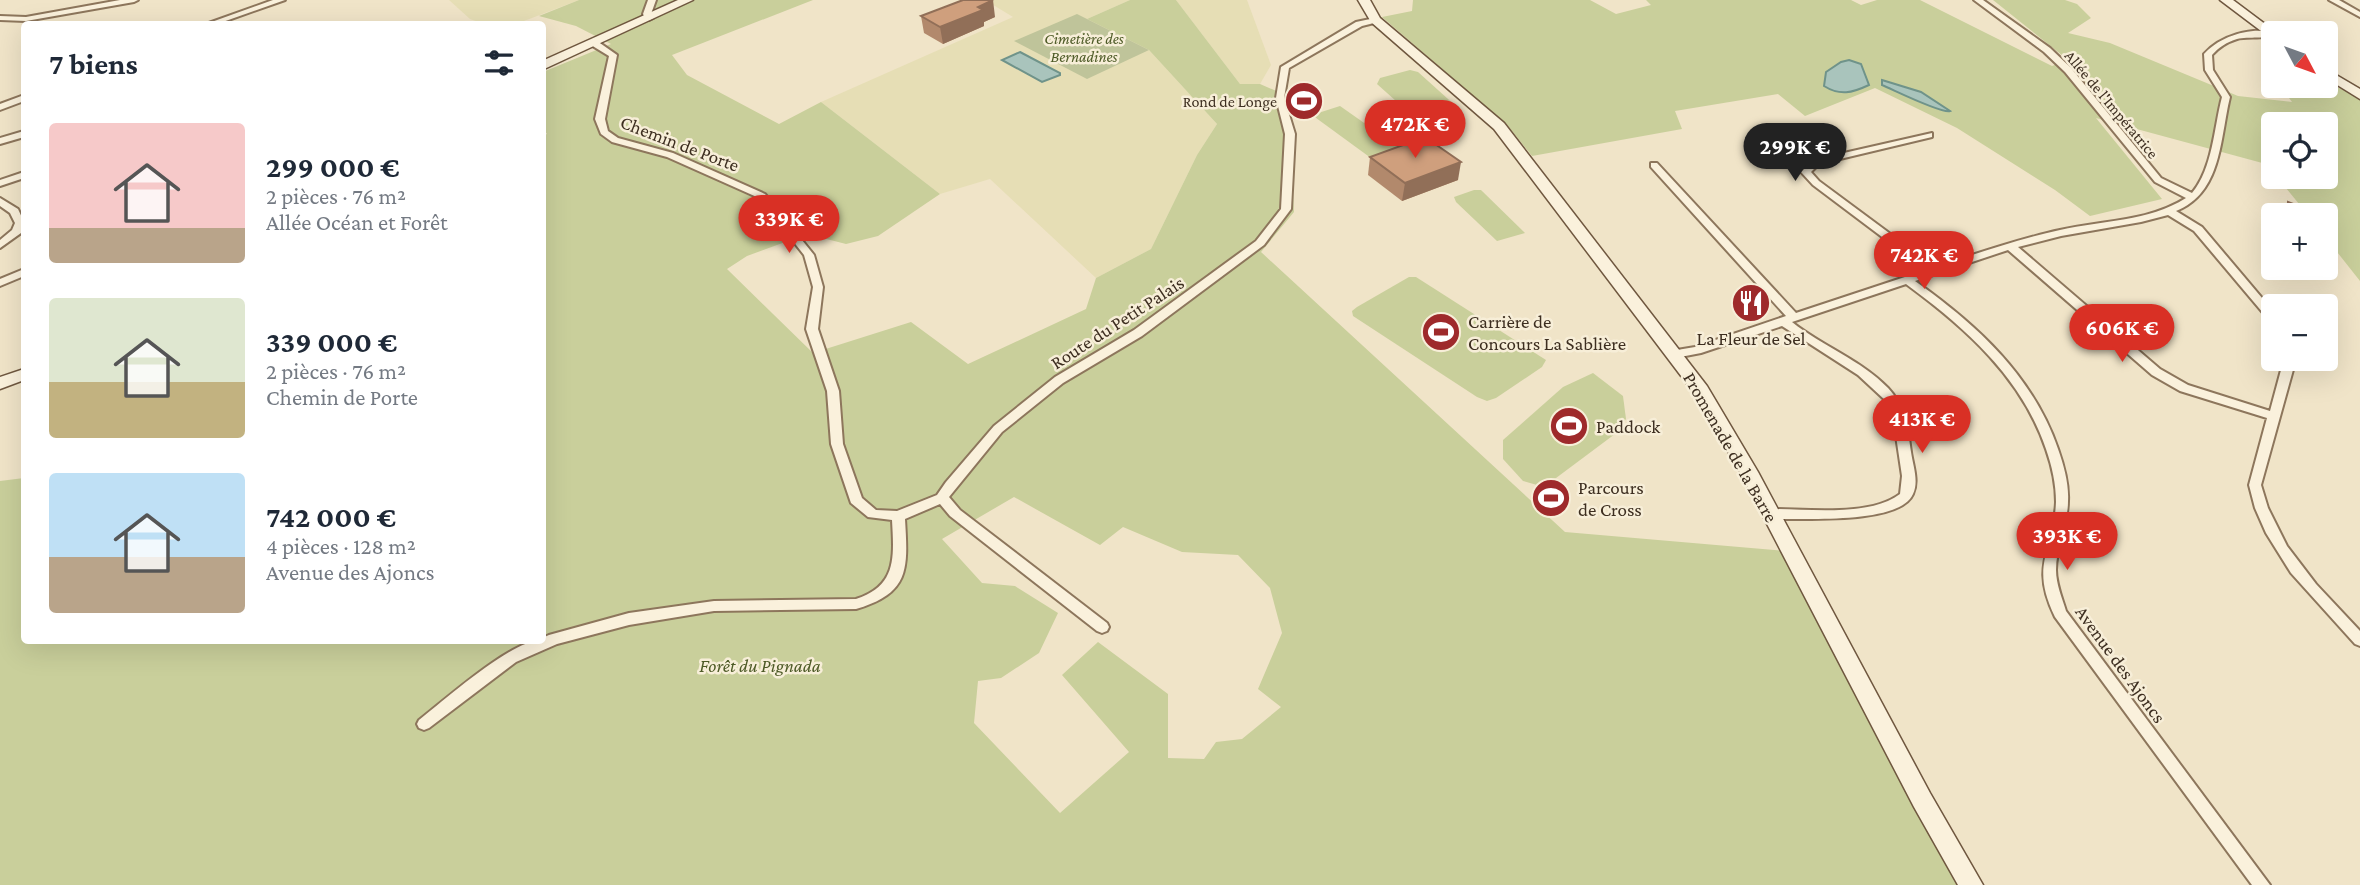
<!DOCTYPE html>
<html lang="fr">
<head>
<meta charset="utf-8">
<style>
	:root { --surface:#fff; --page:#f2f2f3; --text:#1f2937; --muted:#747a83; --accent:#d93025 }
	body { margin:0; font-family:"Crimson Pro",serif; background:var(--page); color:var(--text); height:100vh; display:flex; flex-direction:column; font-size:26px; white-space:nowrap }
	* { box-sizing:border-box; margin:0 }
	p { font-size:23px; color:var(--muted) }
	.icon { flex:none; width:38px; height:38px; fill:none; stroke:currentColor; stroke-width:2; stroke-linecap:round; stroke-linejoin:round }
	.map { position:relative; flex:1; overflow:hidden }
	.details { position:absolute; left:21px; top:21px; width:525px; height:623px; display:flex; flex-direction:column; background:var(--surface); border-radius:7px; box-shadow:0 7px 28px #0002 }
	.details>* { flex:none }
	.needle { width:46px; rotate:131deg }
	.tools { position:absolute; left:2261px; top:21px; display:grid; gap:14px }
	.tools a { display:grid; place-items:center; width:77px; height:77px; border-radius:7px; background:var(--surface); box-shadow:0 7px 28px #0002; font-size:35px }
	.price { position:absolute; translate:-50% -60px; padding:0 16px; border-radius:24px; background:var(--accent); color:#fff; font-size:23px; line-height:46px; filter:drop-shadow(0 2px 4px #0008) }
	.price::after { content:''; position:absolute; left:50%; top:42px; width:21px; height:16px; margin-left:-10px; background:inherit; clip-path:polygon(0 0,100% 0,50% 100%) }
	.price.active { background:#222; color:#fff }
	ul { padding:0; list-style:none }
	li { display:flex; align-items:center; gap:21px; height:175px; padding:0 28px }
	li span { display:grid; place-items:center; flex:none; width:196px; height:140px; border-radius:7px; color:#555 }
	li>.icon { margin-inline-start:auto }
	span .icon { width:84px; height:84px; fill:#fffc; stroke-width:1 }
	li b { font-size:30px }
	h2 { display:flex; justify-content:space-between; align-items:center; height:84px; padding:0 28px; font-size:30px }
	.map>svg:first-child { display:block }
	.farmland { fill:#e6deb5 }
	.green { fill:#c9cf9b; fill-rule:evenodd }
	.cemetery { fill:#bfc49a }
	.water { fill:#a9c4bc; stroke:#6f938a; stroke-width:2 }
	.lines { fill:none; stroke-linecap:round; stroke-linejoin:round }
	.street-casing { stroke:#8d765c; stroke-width:4 }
	.secondary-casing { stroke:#6f573f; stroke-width:3 }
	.street { fill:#faf1dc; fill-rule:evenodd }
	.secondary { fill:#faf1dc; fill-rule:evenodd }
	.wall { fill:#b2896c }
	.shaded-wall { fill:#916f58 }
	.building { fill:#cf9f7d; stroke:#916f58; stroke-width:2 }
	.labels { text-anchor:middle; stroke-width:5; stroke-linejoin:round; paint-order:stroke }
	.far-park-label { font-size:16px; font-style:italic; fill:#4d5a26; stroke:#f7eed8 }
	.far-poi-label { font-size:16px; fill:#3d2e20; stroke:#f7eed8; text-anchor:end }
	.far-street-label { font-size:16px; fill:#3d2e20; stroke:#f7eed8 }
	.street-label { font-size:19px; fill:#3d2e20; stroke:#f7eed8 }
	.poi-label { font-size:19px; fill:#3d2e20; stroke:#f7eed8; text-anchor:start }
	.park-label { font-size:19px; font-style:italic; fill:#4d5a26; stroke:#f7eed8 }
</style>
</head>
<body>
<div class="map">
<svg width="2360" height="885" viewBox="0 0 2360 885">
	<rect width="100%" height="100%" fill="#f0e4c8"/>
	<!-- farmland -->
	<g class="farmland">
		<path d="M449 0H579L516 24H484L470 19Z"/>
		<path d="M985 0H1130L1087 19 1149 50 1217 124 1197 155 1151 249 1096 278 990 179 940 194 821 102 1013 17Z"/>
		<path d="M1176 0H1247L1271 65 1260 84H1240Z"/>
	</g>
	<!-- green -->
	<g class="green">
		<path d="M579 0H813L672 55 687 75 779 124 821 102 940 194 878 236 846 244 807 234 747 256 727 269 813 353 911 322 968 364 1086 309 1096 278 1151 249 1197 155 1217 124 1149 50 1087 19 1130 0H1176L1240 84H1260L1288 96 1294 212 1261 252 1565 532 1785 551 1972 885H0V481L24 478V640H542V136L547 134 543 129V72L611 44 576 26 539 16ZM1014 497 1100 545 1123 527 1182 552 1238 555 1270 588 1282 633 1258 689 1281 707 1242 739 1216 742 1204 759 1168 758V694L1098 642 1062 675 1129 752 1060 813 974 723 978 681 1001 678 1039 653 1058 613 1015 586 982 583 942 539Z"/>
		<path d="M1413 0H1590L1616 14 1651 5 1646 0H1851L1861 5 1877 0H1920L2052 66 2068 60 1993 0H2065L2077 4 2091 18 2068 33 2110 43 2238 96 2292 102 2286 94 2333 85 2360 98V281L2326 238V215H2308L2277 177H2326V124H2273V172L2266 164 2096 118 2162 199 2090 216 2055 190 1957 128 1875 88 1805 116 1778 94 1675 111 1682 129 1532 156 1508 126 1382 17 1412 11Z"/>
		<path d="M1410 70 1418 72 1458 108 1423 119 1415 118 1377 84 1380 78Z"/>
		<path d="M1340 106 1404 151 1375 161 1312 115Z"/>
		<path d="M1474 190H1481L1525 233 1497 241 1456 202 1454 197Z"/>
		<path d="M1409 277H1416L1546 360 1542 367 1496 398 1487 401 1477 397 1353 316 1352 311 1357 307Z"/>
		<path d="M1593 373 1623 396 1626 419 1615 434 1544 487 1523 481 1503 459V440L1563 387Z"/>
	</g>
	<!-- cemetery -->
	<path class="cemetery" d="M1077 14 1149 50 1087 79 1014 41Z"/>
	<!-- water -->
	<g class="water">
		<path d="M1020 52 1060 73V75L1042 82 1002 60Z"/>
		<path d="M1849 60 1861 64 1869 85C1852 93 1840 96 1824 86L1826 72 1841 62Z"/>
		<path d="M1882 80 1921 92 1950 111C1942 114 1894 90 1882 85Z"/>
	</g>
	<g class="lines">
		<!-- street casing -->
		<g class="street-casing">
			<g id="street">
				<path d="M120 0H138L134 2 26 21 0 20V16L26 17Z"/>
				<path d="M273 0H285L217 24H206Z"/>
				<path d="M648 0H656L651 14 653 18 649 20H646L643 14Z"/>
				<path d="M1974 0H1983L2050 48 2071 68 2161 178 2192 193C2213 168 2214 127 2222 97L2205 70 2204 54C2220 36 2252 26 2275 33 2268 40 2248 36 2237 39 2227 42 2219 47 2212 55L2213 70 2230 97C2220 138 2222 193 2176 211L2202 227 2273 311V321L2269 320 2194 231 2168 215 2141 222 2061 236 2018 247 2160 369 2188 385 2270 411 2284 359H2296L2261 485 2268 508 2287 546 2316 584 2360 631V646L2355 644 2291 573 2266 533 2255 508 2249 485 2267 418 2180 391 2152 375 2008 250 1915 281C1977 325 2033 376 2058 449 2064 466 2069 484 2068 501 2068 525 2056 546 2056 570 2056 584 2062 598 2066 611L2270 885H2252L2055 617C2029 564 2054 551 2056 502 2056 484 2052 466 2046 449 2022 378 1966 328 1906 284L1792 322C1822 346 1861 360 1888 388 1905 406 1908 429 1911 452 1913 466 1919 481 1913 494 1900 525 1801 518 1771 519L1766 517 1765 514 1766 511 1771 509C1808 509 1870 517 1900 494L1902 476 1895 429 1891 413 1885 400 1858 375 1782 326 1701 353 1675 358 1669 354 1671 351 1695 347 1786 316 1651 167V163H1657L1796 313 1926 270 1813 185 1801 172 1813 160 1932 133V137L1819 164 1811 172 1819 181 1935 267C1976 254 2018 239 2060 230 2103 220 2148 222 2186 198L2155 182 2065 72 2044 52Z"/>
				<path d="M2329 0H2339L2360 12V17Z"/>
				<path d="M1375 18H1378V22L1362 26 1289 68 1284 98 1295 134 1291 209 1264 245 1142 336 1063 383 1002 432 949 497 960 510 1107 623 1109 627 1107 631 1102 633 1097 631 950 516 940 504 905 519C908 569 910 593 856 609L714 611 629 625 557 644 516 662 429 728 424 730 419 728 417 724 419 720C445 700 511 640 542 640V638L549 635 629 613 714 601 856 599C897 586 894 557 892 520L868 517 851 503 831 444 827 391 806 329 813 287 804 255 759 198 667 157 612 142 601 134 595 119 609 56 591 45V41H597L617 55 605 119 608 131 618 138 673 153 765 194 814 255 823 287 818 329 839 391 843 444 862 498 876 510 897 511 937 495 946 482 994 426 1055 377 1134 330 1256 241 1281 209 1285 134 1276 98 1281 67 1356 22Z"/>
				<path d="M24 95V101L0 110V104Z"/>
				<path d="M24 131V137L0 144V138Z"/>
				<path d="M24 172V178L0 186V180Z"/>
				<path d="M0 198 18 209 24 222 21 233 0 248V240L12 230 15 223 10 213 0 206Z"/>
				<path d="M24 269V276L0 286V279Z"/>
			</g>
		</g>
		<!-- secondary casing -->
		<g class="secondary-casing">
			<g id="secondary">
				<path d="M678 0H693L542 70V61Z"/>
				<path d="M1358 0H1370L1380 18 1504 123 1707 386 1758 472 1930 793 1983 885H1958L1914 807 1740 472 1694 393 1494 129 1371 22Z"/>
				<path d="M2220 0H2233L2277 33H2273V40Z"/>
				<path d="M2326 69 2360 89V99L2326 78Z"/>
				<path d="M24 369V380L0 389V377Z"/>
			</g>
		</g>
		<!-- street -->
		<use href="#street" class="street"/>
		<!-- secondary -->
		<use href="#secondary" class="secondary"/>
	</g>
	<!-- wall -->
	<g class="wall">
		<path d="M921 16 995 17 984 22V26L943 44 924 33Z"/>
		<path d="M1370 157 1458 180 1402 201 1368 175Z"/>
		<path d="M2288 202 2318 215H2282V211Z"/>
	</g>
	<!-- shaded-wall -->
	<g class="shaded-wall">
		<path d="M993 0 995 17 984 22V26L943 44 940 27 978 7Z"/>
		<path d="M1461 162 1458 180 1402 201 1405 183Z"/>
	</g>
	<!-- building -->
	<g class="building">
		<path d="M963 0H993L978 7 983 10 940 27 921 16Z"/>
		<path d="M1425 137 1461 162 1405 183 1370 157Z"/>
		<path d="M2288 202 2317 213 2318 215H2287Z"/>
	</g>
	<!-- icons -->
	<defs>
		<g id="stadium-disc" transform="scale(2.0125)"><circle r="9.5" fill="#9e2a2b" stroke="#f7eed8"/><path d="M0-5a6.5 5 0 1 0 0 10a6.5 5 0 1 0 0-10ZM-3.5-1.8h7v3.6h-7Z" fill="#fff"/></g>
		<g id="restaurant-disc" transform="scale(2.0125)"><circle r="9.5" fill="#9e2a2b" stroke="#f7eed8"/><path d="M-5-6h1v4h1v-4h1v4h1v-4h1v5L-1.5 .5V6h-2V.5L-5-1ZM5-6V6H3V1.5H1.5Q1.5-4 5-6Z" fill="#fff"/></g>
	</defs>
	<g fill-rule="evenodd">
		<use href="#stadium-disc" x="1304" y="101"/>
		<use href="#restaurant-disc" x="1751" y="303"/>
		<use href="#stadium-disc" x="1441" y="332"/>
		<use href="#stadium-disc" x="1569" y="426"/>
		<use href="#stadium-disc" x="1551" y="498"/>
	</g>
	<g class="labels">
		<!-- far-park labels -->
		<g class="far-park-label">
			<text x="1084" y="44">Cimetière des<tspan x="1084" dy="18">Bernadines</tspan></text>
		</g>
		<!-- far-poi labels -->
		<g class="far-poi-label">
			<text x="1277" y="107">Rond de Longe</text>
		</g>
		<!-- far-street labels -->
		<g class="far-street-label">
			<text transform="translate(2112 104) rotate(50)" y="6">Allée de l'Impératrice</text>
		</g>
		<!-- street labels -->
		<g class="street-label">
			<text transform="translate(680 143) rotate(21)" y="7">Chemin de Porte</text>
			<text transform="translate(1117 322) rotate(-33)" y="7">Route du Petit Palais</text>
			<text transform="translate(1731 447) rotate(60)" y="7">Promenade de la Barre</text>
			<text transform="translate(2121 664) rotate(54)" y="7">Avenue des Ajoncs</text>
		</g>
		<!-- poi labels -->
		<g class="poi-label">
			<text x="1468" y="328">Carrière de<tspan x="1468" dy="22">Concours La Sablière</tspan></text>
			<text x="1751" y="345" text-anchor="middle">La Fleur de Sel</text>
			<text x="1596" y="433">Paddock</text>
			<text x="1578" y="494">Parcours<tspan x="1578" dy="22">de Cross</tspan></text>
		</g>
		<!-- park labels -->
		<g class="park-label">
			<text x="760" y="672">Forêt du Pignada</text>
		</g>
	</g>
</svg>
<div class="tools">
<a><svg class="needle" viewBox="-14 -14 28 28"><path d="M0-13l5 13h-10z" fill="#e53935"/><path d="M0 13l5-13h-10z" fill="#747a83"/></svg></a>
<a><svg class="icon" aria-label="locate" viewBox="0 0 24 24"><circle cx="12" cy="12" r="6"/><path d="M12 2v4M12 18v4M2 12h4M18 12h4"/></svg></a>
<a>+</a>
<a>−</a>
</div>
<b class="price" style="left:1415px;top:160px">472K €</b>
<b class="price active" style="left:1795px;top:183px">299K €</b>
<b class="price" style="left:789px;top:255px">339K €</b>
<b class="price" style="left:1924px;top:291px">742K €</b>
<b class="price" style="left:2122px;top:364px">606K €</b>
<b class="price" style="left:1922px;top:455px">413K €</b>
<b class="price" style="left:2067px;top:572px">393K €</b>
<section class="details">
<h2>7 biens<svg class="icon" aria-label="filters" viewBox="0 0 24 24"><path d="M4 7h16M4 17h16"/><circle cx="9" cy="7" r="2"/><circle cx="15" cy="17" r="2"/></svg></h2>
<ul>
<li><span style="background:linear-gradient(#f6c9c9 75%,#b9a48a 0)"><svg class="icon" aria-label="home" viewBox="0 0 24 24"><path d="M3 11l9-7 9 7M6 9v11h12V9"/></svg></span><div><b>299 000 €</b><p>2 pièces · 76 m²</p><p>Allée Océan et Forêt</p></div></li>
<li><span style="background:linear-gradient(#dfe7d0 60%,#c2b280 0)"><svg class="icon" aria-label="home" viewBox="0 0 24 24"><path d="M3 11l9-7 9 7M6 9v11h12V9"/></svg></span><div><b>339 000 €</b><p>2 pièces · 76 m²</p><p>Chemin de Porte</p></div></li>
<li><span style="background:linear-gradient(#bfe0f5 60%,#b9a48a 0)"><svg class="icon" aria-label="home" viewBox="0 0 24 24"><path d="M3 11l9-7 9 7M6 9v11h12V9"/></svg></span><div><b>742 000 €</b><p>4 pièces · 128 m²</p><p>Avenue des Ajoncs</p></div></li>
</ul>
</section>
</div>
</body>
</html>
